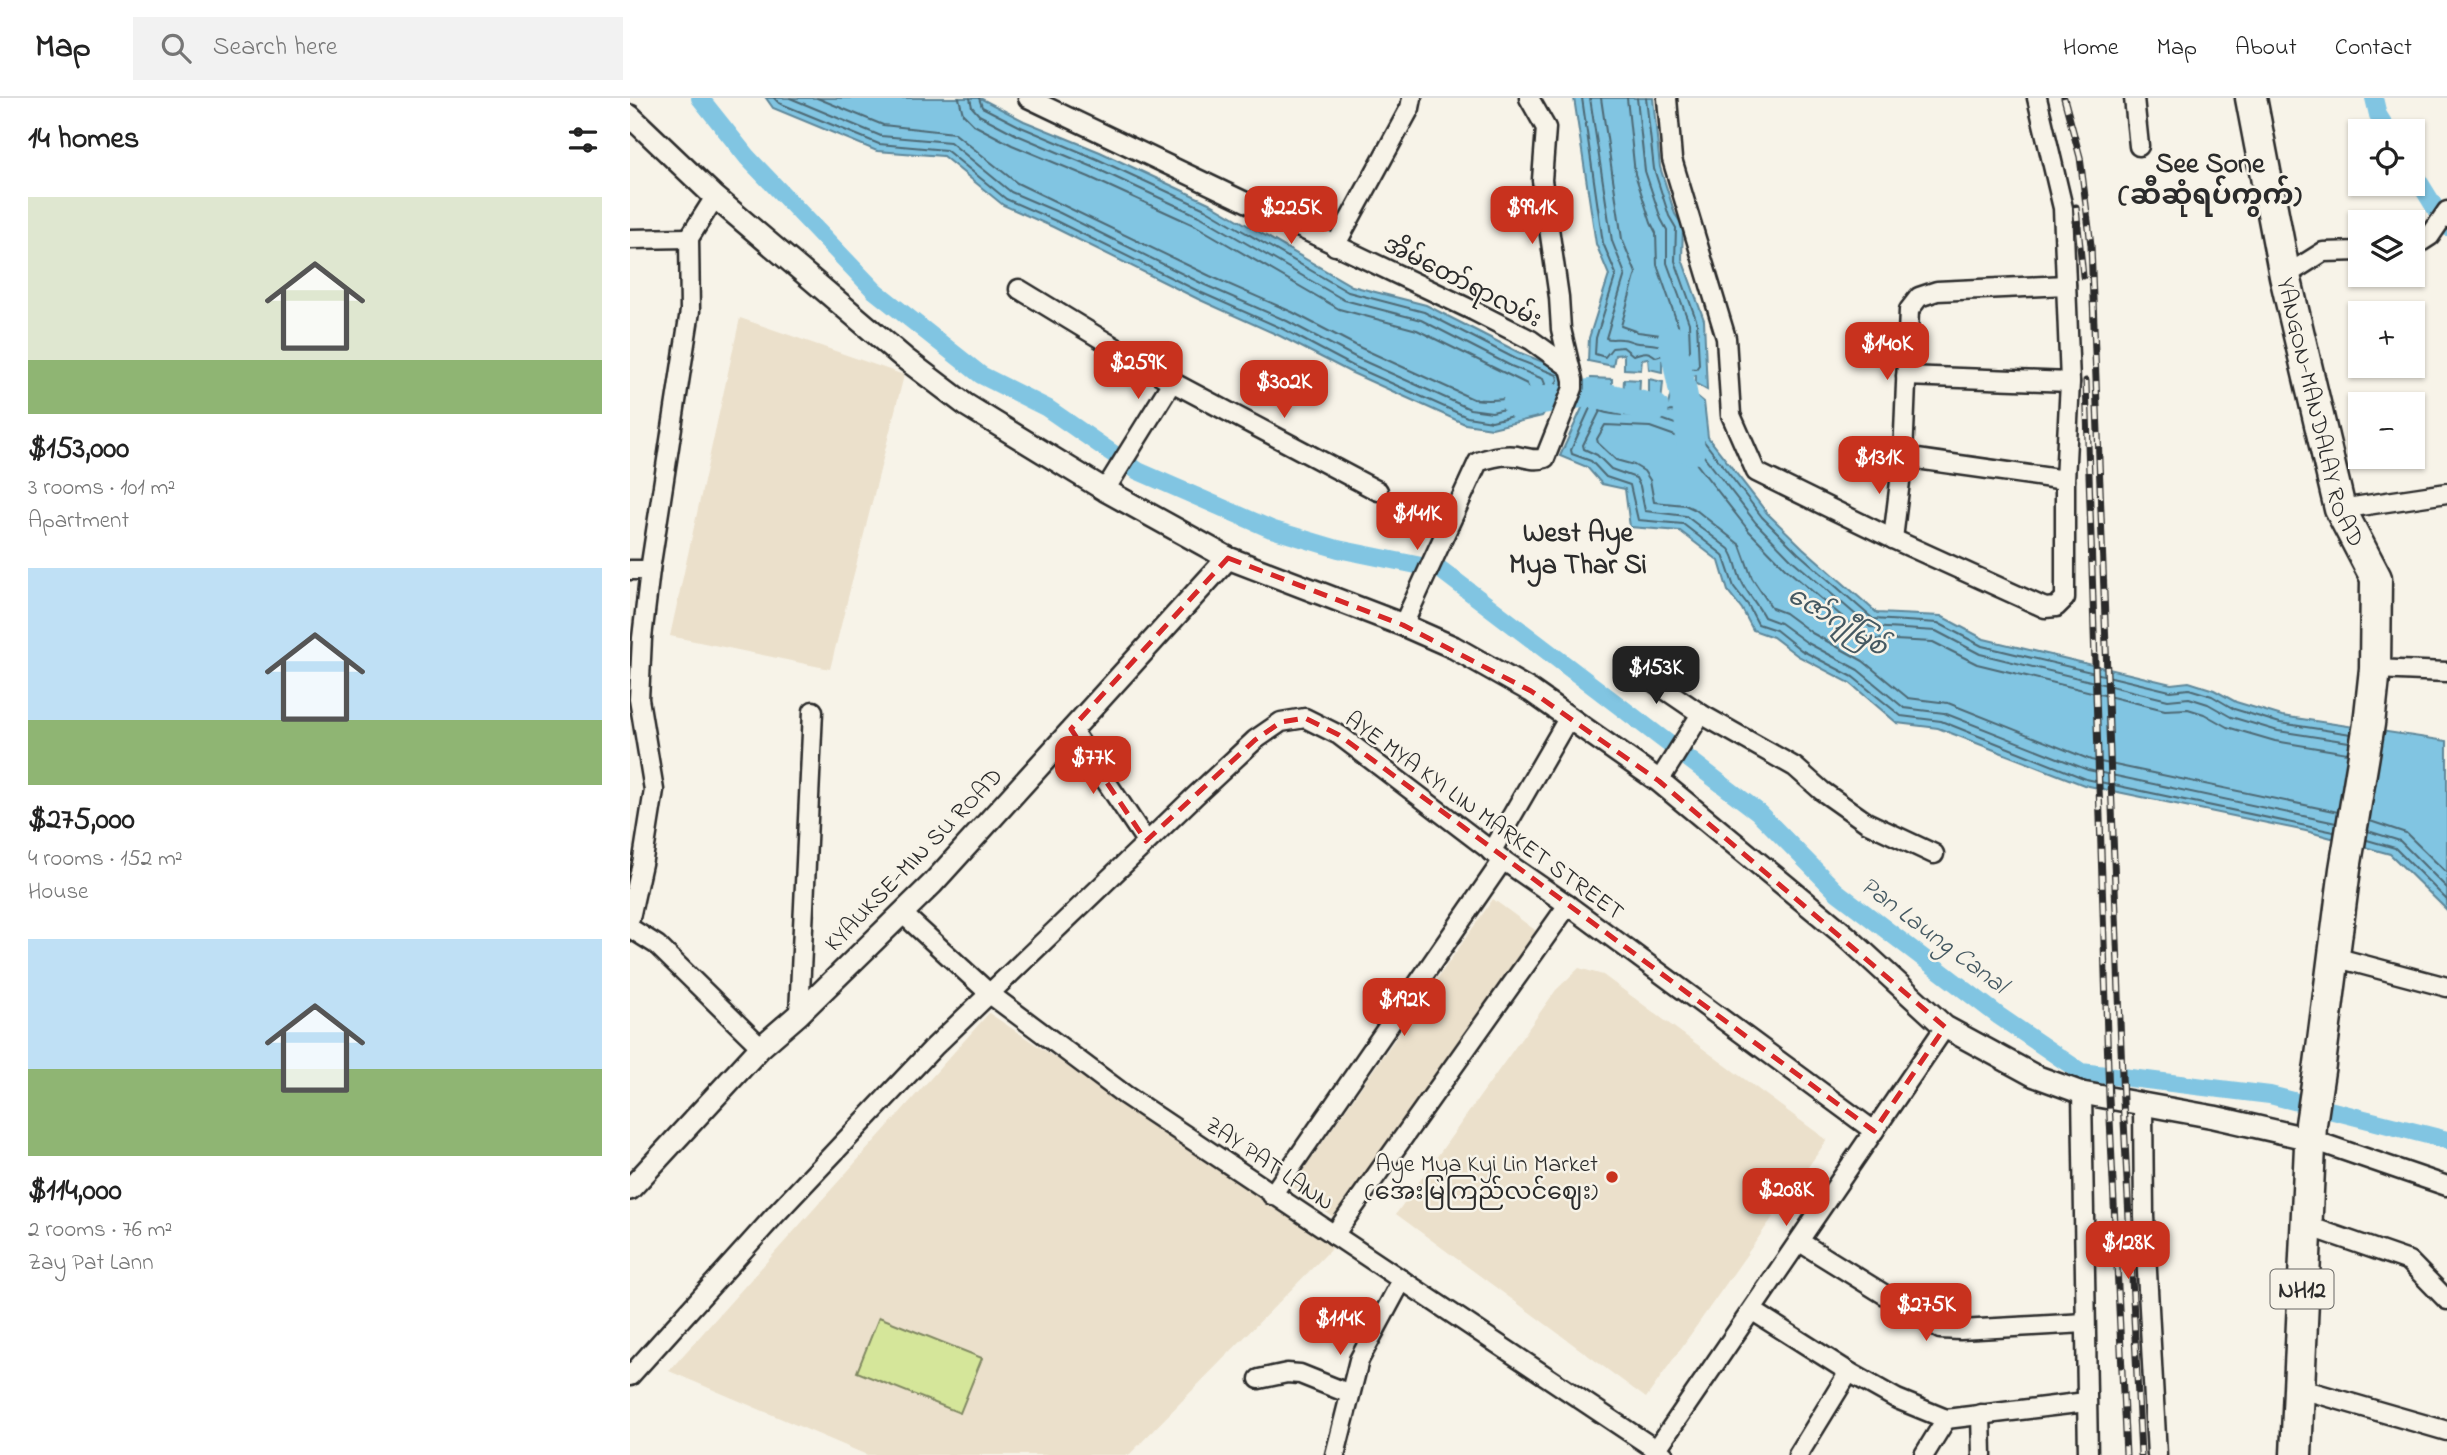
<!DOCTYPE html>
<html lang="en">
<head>
<meta charset="utf-8">
<style>
	:root { --surface:#fff; --page:#f2f2f2; --text:#222; --muted:#767676; --line:#e0e0e0; --accent:#c8321e }
	body { margin:0; font-family:"Indie Flower","Noto Sans Myanmar",sans-serif; background:var(--page); color:var(--text); height:100vh; display:flex; flex-direction:column; font-size:26px; white-space:nowrap }
	* { box-sizing:border-box; margin:0 }
	p { font-size:23px; color:var(--muted) }
	.icon { flex:none; width:38px; height:38px; fill:none; stroke:currentColor; stroke-width:2; stroke-linecap:round; stroke-linejoin:round }
	.map { position:relative; flex:1; overflow:hidden }
	.drawer { display:flex; flex-direction:column; background:var(--surface); width:630px }
	.drawer>* { flex:none }
	.controls { position:absolute; left:1718px; top:21px; display:grid; gap:14px }
	.controls a { display:grid; place-items:center; width:77px; height:77px; border-radius:0px; background:var(--surface); box-shadow:0 2px 5px #0004; font-size:35px }
	.price { position:absolute; translate:-50% -60px; padding:0 16px; border-radius:14px; background:var(--accent); color:#fff; font-size:23px; line-height:46px; filter:drop-shadow(0 2px 4px #0008) }
	.price::after { content:''; position:absolute; left:50%; top:42px; width:21px; height:16px; margin-left:-10px; background:inherit; clip-path:polygon(0 0,100% 0,50% 100%) }
	.price.current { background:#222; color:#fff }
	ul { padding:0; list-style:none }
	li { display:grid; align-content:center; gap:14px; height:371px; padding:0 28px }
	li span { display:grid; place-items:center; height:217px; border-radius:0px; color:#555 }
	li>.icon { margin-inline-start:auto }
	span .icon { width:126px; height:126px; fill:#fffc; stroke-width:1 }
	li b { font-size:30px }
	h2 { display:flex; justify-content:space-between; align-items:center; height:84px; padding:0 28px; font-size:30px }
	header { display:flex; align-items:center; gap:42px; box-sizing:border-box; height:98px; padding:0 35px; background:var(--surface); border-bottom:2px solid var(--line) }
	header strong { font-size:33px }
	nav { display:flex; gap:38px; margin-inline-start:auto; font-size:24px }
	.search { width:490px; height:63px; background:var(--page); display:flex; align-items:center; gap:18px; box-sizing:border-box; padding:0 24px; border-radius:0px; color:var(--muted); font-size:26px }
	main { display:flex; flex:1; min-height:0 }
	.map>svg:first-child { display:block }
	.built { fill:#ebe0cb }
	.green { fill:#d5e69a; stroke:#808862; stroke-width:2 }
	.water { fill:#81c5e2; stroke:#5f8799; stroke-width:2 }
	.lines { fill:none; stroke-linecap:round; stroke-linejoin:round }
	.shore { stroke:#4d6974; stroke-width:2 }
	.canal { stroke:#81c5e2; stroke-width:18 }
	.river { stroke:#81c5e2; stroke-width:28 }
	.minor-casing { stroke:#2b2b2b; stroke-width:23 }
	.tertiary-casing { stroke:#2b2b2b; stroke-width:26 }
	.trunk-casing { stroke:#2b2b2b; stroke-width:35 }
	.minor { stroke:#f7f3e8; stroke-width:18 }
	.tertiary { stroke:#f7f3e8; stroke-width:21 }
	.trunk { stroke:#f7f3e8; stroke-width:30 }
	.rail-casing { stroke:#2b2b2b; stroke-width:7 }
	.rail { stroke:#f7f3e8; stroke-width:4.5; stroke-dasharray:13; stroke-linecap:butt }
	.marked { fill:none; stroke:#d62828; stroke-width:5; stroke-dasharray:14 9; stroke-linejoin:round }
	.poi-dot { fill:#c8321e; stroke:#f7f3e8; stroke-width:2.5 }
	.labels { text-anchor:middle; stroke-width:5; stroke-linejoin:round; paint-order:stroke }
	.shield { fill:#f7f3e8; stroke:#686764; stroke-width:2 }
	.shield-label { font-size:23px; font-weight:bold; fill:#2b2b2b }
	.street-label { font-size:24px; fill:#2b2b2b; stroke:#f7f3e8 }
	.poi-label { font-size:24px; fill:#2b2b2b; stroke:#f7f3e8; text-anchor:end }
	.water-label { font-size:26px; font-style:italic; fill:#455962; stroke:#f7f3e8 }
	.quarter-label { font-size:28px; font-weight:bold; fill:#2b2b2b; stroke:#f7f3e8 }
</style>
</head>
<body>
<header>
<strong>Map</strong>
<div class="search"><svg class="icon" aria-label="search" viewBox="0 0 24 24"><circle cx="10" cy="10" r="6"/><path d="M15 15l6 6"/></svg>Search here</div>
<nav><a>Home</a><a>Map</a><a>About</a><a>Contact</a></nav>
</header>
<main>
<section class="drawer">
<h2>14 homes<svg class="icon" aria-label="filters" viewBox="0 0 24 24"><path d="M4 7h16M4 17h16"/><circle cx="9" cy="7" r="2"/><circle cx="15" cy="17" r="2"/></svg></h2>
<ul>
<li><span style="background:linear-gradient(#dfe7d0 75%,#8fb573 0)"><svg class="icon" aria-label="home" viewBox="0 0 24 24"><path d="M3 11l9-7 9 7M6 9v11h12V9"/></svg></span><div><b>$153,000</b><p>3 rooms · 101 m²</p><p>Apartment</p></div></li>
<li><span style="background:linear-gradient(#bfe0f5 70%,#8fb573 0)"><svg class="icon" aria-label="home" viewBox="0 0 24 24"><path d="M3 11l9-7 9 7M6 9v11h12V9"/></svg></span><div><b>$275,000</b><p>4 rooms · 152 m²</p><p>House</p></div></li>
<li><span style="background:linear-gradient(#bfe0f5 60%,#8fb573 0)"><svg class="icon" aria-label="home" viewBox="0 0 24 24"><path d="M3 11l9-7 9 7M6 9v11h12V9"/></svg></span><div><b>$114,000</b><p>2 rooms · 76 m²</p><p>Zay Pat Lann</p></div></li>
</ul>
</section>
<div class="map">
<svg width="1817" height="1357" viewBox="0 0 1817 1357">
	<rect width="100%" height="100%" fill="#f7f3e8"/>
	<filter id="ink" filterUnits="userSpaceOnUse"><feTurbulence type="fractalNoise" baseFrequency=".0143" numOctaves="2"/><feDisplacementMap in="SourceGraphic" scale="14" xChannelSelector="R" yChannelSelector="G"/><feConvolveMatrix kernelMatrix="1 2 1 2 8 2 1 2 1" color-interpolation-filters="sRGB"/></filter>
	<g filter="url(#ink)">
		<!-- built -->
		<g class="built">
			<path d="M110 220 274 277 200 571 40 538Z"/>
			<path d="M863 801 909 835 708 1123 662 1088Z"/>
			<path d="M949 870 973 877 1197 1042 1016 1300 766 1116 926 892Z"/>
			<path d="M359 915 704 1148 499 1357H237L39 1273Z"/>
		</g>
		<!-- green -->
		<path class="green" d="M249 1219 352 1260 330 1315 227 1274Z"/>
		<!-- water -->
		<g class="water">
			<path d="M136 0H350L394 23 470 54 579 105 722 188 796 207 888 254 941 275 912 318 862 330 835 326 720 274 650 238 568 201 423 129 373 107 313 58 247 53 143 10Z"/>
			<path d="M944 0H1023L1030 69 1045 116 1053 128 1052 161 1074 222 1077 292 1066 286V278L1057 276V282L1044 276 1045 267 1032 263V274L1019 271 1018 260 1012 261 1011 272 994 271V256L985 257 983 268 958 263 959 240 979 177 966 146Z"/>
			<path d="M961 280 982 281V301H993L994 281 1010 282 1009 302 1019 303V281L1033 284 1031 305 1038 307 1043 286 1055 291 1051 311 1060 315 1063 295 1074 304 1078 339 1137 415 1173 450 1247 515 1311 518 1354 541 1541 586 1559 584 1584 592 1606 604 1652 618 1817 643V812L1760 756 1676 733 1454 687 1308 630 1267 625 1220 585 1168 558 1143 539 1123 532 1112 511 1098 493 1089 463 1050 433 1000 429 995 391 972 386 957 369 930 358 959 295Z"/>
		</g>
		<g class="lines">
			<!-- shore -->
			<g class="shore">
				<path d="M144 0 149 5 249 46 316 52 376 101 426 123 572 195 653 231 723 268 837 319 862 323 907 312 928 282 927 277 886 261 794 214 718 194 575 111 467 61 391 29 352 9 349 0"/>
				<path d="M160 0 251 38 320 44 381 94 430 115 575 187 657 223 727 260 840 311 862 314 901 305 915 286 913 281 881 268 791 222 714 202 571 119 463 69 387 37 349 17 342 9 340 0"/>
				<path d="M187 0 253 27 324 35 387 85 580 178 662 214 731 250 843 301C858 303 888 303 899 291L897 286 787 232 709 211 566 128 459 79 382 47 344 27 333 16 329 0"/>
				<path d="M952 0 973 145 986 176 966 240 965 256 975 259 982 250 993 249 1003 257C1013 255 1016 251 1026 259 1038 254 1048 260 1054 270L1066 271 1069 267 1067 224 1045 163 1046 130 1039 118 1024 71 1016 0"/>
				<path d="M960 0 982 143 995 176 976 240C982 242 986 240 992 241 998 241 1003 245 1008 245 1025 246 1041 248 1057 256L1060 252 1059 225 1037 165V132L1031 121 1015 73 1007 0"/>
				<path d="M971 0 992 141 1006 175 991 228 1008 234 1046 239 1049 236 1048 227 1027 167 1026 135 1021 125 1005 76 997 0"/>
				<path d="M1708 714 1461 662 1318 605 1278 600 1233 563 1182 535 1155 515 1142 510 1122 480 1110 447 1066 412 1055 407 1024 404 1020 382 1014 373 1004 367 986 362 968 345 967 341 975 327 1020 329 1051 340 1058 355 1119 433 1155 470 1235 538 1245 541 1303 544 1347 566 1535 612 1558 611 1574 616 1597 629 1645 643 1717 655"/>
				<path d="M1740 723 1776 735 1817 775"/>
				<path d="M1706 725 1458 672 1314 615 1274 610 1228 572 1176 544 1150 525 1134 519C1128 507 1116 494 1112 484 1106 473 1107 461 1099 451L1056 418 1015 413 1010 388 1006 380 981 371 967 357 954 351 953 347 970 313C987 320 1006 315 1024 319 1037 322 1048 328 1060 331L1066 348 1126 425 1162 462 1240 529 1306 533 1350 556 1538 602 1559 600 1578 606 1601 619 1648 633 1719 644"/>
				<path d="M1738 733 1770 743 1817 790"/>
				<path d="M1704 734 1456 681 1311 623 1271 618 1223 579 1171 552 1146 532 1128 526 1118 507 1104 489 1093 457 1053 426 1008 422 1000 387 976 379 961 363 942 356 941 352 970 288 974 289 975 302 980 308H992L1001 304 1009 310 1024 308 1034 314 1043 313 1057 321 1067 319 1073 342 1132 419 1168 455 1243 521 1308 525 1352 548 1540 593 1559 591 1582 598 1604 611 1650 625 1721 636"/>
				<path d="M1737 742 1765 750 1817 802"/>
			</g>
			<!-- canal -->
			<g class="canal">
				<path d="M70 0 117 59 245 193 351 277 417 310 508 373 641 431 708 451 811 472 1127 713 1207 794 1369 918 1451 974 1640 997 1817 1042"/>
				<path d="M1744 0 1748 17 1758 33"/>
				<path d="M1783 74 1817 129"/>
			</g>
			<!-- river -->
			<g class="river">
				<path d="M1042 241 1058 318 1061 353"/>
				<path d="M886 306 959 295 1025 310"/>
			</g>
			<!-- minor casing -->
			<g class="minor-casing">
				<g id="minor">
					<path d="M398 0 844 213 901 242 940 270"/>
					<path d="M1037 0 1042 61 1096 240 1101 317 1126 374 1263 441 1415 510 1426 509 1435 500V382L1440 284 1433 110 1407 0"/>
					<path d="M1504 0 1509 48"/>
					<path d="M0 141 59 140"/>
					<path d="M705 148 780 10 782 0"/>
					<path d="M1783 149 1800 138 1817 113"/>
					<path d="M1655 178 1693 154 1731 153"/>
					<path d="M389 191 542 284 748 393"/>
					<path d="M1276 278 1440 284"/>
					<path d="M1435 382 1273 359 1279 212 1289 199 1307 193 1436 187"/>
					<path d="M475 392 542 284"/>
					<path d="M1710 411 1817 395"/>
					<path d="M1263 441 1273 359"/>
					<path d="M0 472H20"/>
					<path d="M773 527 848 364C861 359 873 356 887 358 898 360 904 363 915 360L943 290V282L931 231 929 199 912 82 916 30 899 0"/>
					<path d="M1002 569 1071 616 1165 669 1192 693 1236 724 1304 756"/>
					<path d="M1745 571 1817 574"/>
					<path d="M441 631 516 743"/>
					<path d="M1029 683 1071 616"/>
					<path d="M861 754 939 619"/>
					<path d="M272 815 360 896 495 997 1034 1357"/>
					<path d="M0 820 13 761 24 692 9 601 12 540 20 472 60 213 59 140 85 99"/>
					<path d="M0 830 27 847 131 949"/>
					<path d="M1704 859 1817 889"/>
					<path d="M169 916 183 613"/>
					<path d="M1452 995 1458 1357"/>
					<path d="M1513 1007 1514 1118 1527 1357"/>
					<path d="M1680 1041 1817 1088"/>
					<path d="M642 1097 873 762"/>
					<path d="M1675 1127 1779 1163 1817 1202"/>
					<path d="M704 1137 938 807"/>
					<path d="M1170 1144 1310 1231 1330 1232 1455 1225"/>
					<path d="M1123 1213 1219 1274 1267 1301 1316 1321 1456 1304"/>
					<path d="M0 1278 146 1116 304 949 565 698 625 642 651 624 675 620 709 637 873 762 938 807 1244 1033"/>
					<path d="M629 1281 657 1275 670 1276 720 1296"/>
					<path d="M1668 1290 1817 1333"/>
					<path d="M1351 1316 1352 1357"/>
					<path d="M1026 1352 1315 929"/>
					<path d="M705 1357 729 1262 772 1182"/>
					<path d="M1168 1357 1219 1274"/>
					<path d="M1294 1357 1316 1321"/>
				</g>
			</g>
			<!-- tertiary casing -->
			<g class="tertiary-casing">
				<g id="tertiary">
					<path d="M0 18 85 99 274 260 336 307 475 392 598 460 773 527 823 549 901 593 1029 683 1216 838 1315 929 1405 978 1452 995 1584 1019 1680 1041"/>
					<path d="M0 1091 131 949 169 916 302 786 598 460"/>
				</g>
			</g>
			<!-- trunk casing -->
			<g class="trunk-casing">
				<g id="trunk">
					<path id="s1" d="M1621 0 1655 178 1710 411 1746 480 1745 571 1739 626 1715 771 1690 966 1681 1026 1666 1357"/>
				</g>
			</g>
			<!-- minor -->
			<use href="#minor" class="minor"/>
			<!-- tertiary -->
			<use href="#tertiary" class="tertiary"/>
			<!-- trunk -->
			<use href="#trunk" class="trunk"/>
			<!-- rail casing -->
			<g class="rail-casing">
				<g id="rail">
					<path d="M1434 0 1450 59 1461 147 1493 1003 1511 1357"/>
					<path d="M1446 109 1453 178"/>
					<path d="M1456 283 1479 1000 1496 1357"/>
				</g>
			</g>
			<!-- rail -->
			<use href="#rail" class="rail"/>
		</g>
	</g>
	<!-- marked area -->
	<path class="marked" d="M598 460 773 527 901 593 1029 683 1315 929 1244 1033 709 637 675 620 651 624 625 642 516 743 441 631Z"/>
	<!-- markers -->
	<circle class="poi-dot" cx="982" cy="1079" r="7"/>
	<g class="labels">
		<!-- shield labels -->
		<rect class="shield" x="1640.5" y="1171.5" width="63" height="39" rx="5"/>
		<g class="shield-label">
			<text x="1672" y="1199">NH12</text>
		</g>
		<!-- street labels -->
		<g class="street-label">
			<text transform="translate(833 183) rotate(27)" y="8">အိမ်တော်ရာလမ်း</text>
			<text dy="8" stroke="none"><textPath href="#s1" startOffset="322">YANGON-MANDALAY ROAD</textPath></text>
			<text transform="translate(855 717) rotate(36)" y="8">AYE MYA KYI LIN MARKET STREET</text>
			<text transform="translate(283 761) rotate(-46)" y="8">KYAUKSE-MIN SU ROAD</text>
			<text transform="translate(640 1065) rotate(34)" y="8">ZAY PAT LANN</text>
		</g>
		<!-- poi labels -->
		<g class="poi-label">
			<text x="968" y="1073">Aye Mya Kyi Lin Market<tspan x="968" dy="28">(အေးမြကြည်လင်ဈေး)</tspan></text>
		</g>
		<!-- water labels -->
		<g class="water-label">
			<text transform="translate(1208 522) rotate(31)" y="9">ဇော်ဂျီမြစ်</text>
			<text transform="translate(1305 836) rotate(37)" y="9">Pan Laung Canal</text>
		</g>
		<!-- quarter labels -->
		<g class="quarter-label">
			<text x="1580" y="74">See Sone<tspan x="1580" dy="32">(ဆီဆုံရပ်ကွက်)</tspan></text>
			<text x="948" y="443">West Aye<tspan x="948" dy="32">Mya Thar Si</tspan></text>
		</g>
	</g>
</svg>
<div class="controls">
<a><svg class="icon" aria-label="locate" viewBox="0 0 24 24"><circle cx="12" cy="12" r="6"/><path d="M12 2v4M12 18v4M2 12h4M18 12h4"/></svg></a>
<a><svg class="icon" aria-label="layers" viewBox="0 0 24 24"><path d="M12 4l9 5-9 5-9-5zM3 14l9 5 9-5"/></svg></a>
<a>+</a>
<a>−</a>
</div>
<b class="price" style="left:661px;top:148px">$225K</b>
<b class="price" style="left:902px;top:148px">$99.1K</b>
<b class="price" style="left:1257px;top:284px">$140K</b>
<b class="price" style="left:508px;top:303px">$259K</b>
<b class="price" style="left:654px;top:322px">$302K</b>
<b class="price" style="left:1249px;top:398px">$131K</b>
<b class="price" style="left:787px;top:454px">$141K</b>
<b class="price current" style="left:1026px;top:608px">$153K</b>
<b class="price" style="left:463px;top:698px">$77K</b>
<b class="price" style="left:774px;top:940px">$192K</b>
<b class="price" style="left:1156px;top:1130px">$208K</b>
<b class="price" style="left:1498px;top:1183px">$128K</b>
<b class="price" style="left:1296px;top:1245px">$275K</b>
<b class="price" style="left:710px;top:1259px">$114K</b>
</div>
</main>
</body>
</html>
